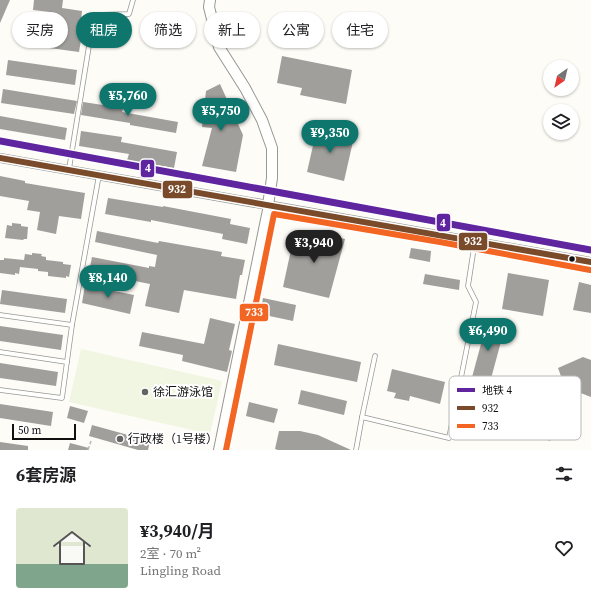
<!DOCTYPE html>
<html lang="zh">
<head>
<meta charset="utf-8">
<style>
	:root { --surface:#fff; --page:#f2f2f2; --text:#202124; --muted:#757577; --line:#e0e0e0; --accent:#0f766e }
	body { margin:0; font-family:"Source Serif 4","Noto Sans SC",serif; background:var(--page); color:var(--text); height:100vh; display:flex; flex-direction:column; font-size:15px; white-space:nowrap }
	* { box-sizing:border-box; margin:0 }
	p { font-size:13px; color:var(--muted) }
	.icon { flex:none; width:22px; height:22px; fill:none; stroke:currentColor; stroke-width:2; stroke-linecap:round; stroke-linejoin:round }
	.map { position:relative; height:450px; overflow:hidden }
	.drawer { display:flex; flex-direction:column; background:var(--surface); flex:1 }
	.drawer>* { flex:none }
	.guide { position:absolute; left:12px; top:12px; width:567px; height:36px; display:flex; gap:8px }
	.needle { width:26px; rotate:214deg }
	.tools { position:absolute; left:543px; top:60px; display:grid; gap:8px }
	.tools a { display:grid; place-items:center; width:36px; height:36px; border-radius:50%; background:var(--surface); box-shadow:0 1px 3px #0004; font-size:20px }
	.scale { position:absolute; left:12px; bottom:10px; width:64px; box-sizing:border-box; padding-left:4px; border:2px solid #111; border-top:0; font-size:11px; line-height:14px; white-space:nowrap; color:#111; -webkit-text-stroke:3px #fff; paint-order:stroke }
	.price { position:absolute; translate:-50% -34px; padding:0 9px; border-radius:14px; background:var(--accent); color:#fff; font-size:13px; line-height:26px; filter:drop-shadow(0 1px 2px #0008) }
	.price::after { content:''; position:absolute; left:50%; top:24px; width:12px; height:9px; margin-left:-6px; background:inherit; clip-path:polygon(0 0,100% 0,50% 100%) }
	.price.selected { background:#222; color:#fff }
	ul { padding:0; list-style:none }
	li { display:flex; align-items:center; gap:12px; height:100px; padding:0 16px }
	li+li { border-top:1px solid var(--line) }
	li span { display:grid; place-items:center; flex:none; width:112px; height:80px; border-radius:4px; color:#555 }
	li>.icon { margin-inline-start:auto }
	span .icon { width:48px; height:48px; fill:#fffc; stroke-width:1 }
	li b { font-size:17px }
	h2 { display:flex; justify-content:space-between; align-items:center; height:48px; padding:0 16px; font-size:17px }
	.chip { padding:0 14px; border-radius:18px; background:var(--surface); box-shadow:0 1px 3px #0004; font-size:14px; line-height:36px }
	.chip.selected { background:var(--accent); color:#fff }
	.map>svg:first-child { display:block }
	.pitch { fill:#f0f6e1 }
	.building { fill:#a19f9c }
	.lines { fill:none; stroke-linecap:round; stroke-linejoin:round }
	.service-casing { stroke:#979795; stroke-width:5.5 }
	.minor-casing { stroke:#979795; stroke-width:10 }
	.tertiary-casing { stroke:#979795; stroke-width:12 }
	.path { stroke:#b9b9b8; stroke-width:1.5; stroke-dasharray:4 2; stroke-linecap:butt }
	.service { stroke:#fffffe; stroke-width:4 }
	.minor { stroke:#fffffe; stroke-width:8 }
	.tertiary { stroke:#fffffe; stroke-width:10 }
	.bus-1-casing { stroke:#fff; stroke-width:9 }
	.bus-2-casing { stroke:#fff; stroke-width:9 }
	.bus-1 { stroke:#7a4b2a; stroke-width:6 }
	.bus-2 { stroke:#f26522; stroke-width:6 }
	.metro-1-casing { stroke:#fff; stroke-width:10 }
	.metro-1 { stroke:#5f259f; stroke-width:7 }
	.bus-dot { fill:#111; stroke:#fff; stroke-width:1.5 }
	.poi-dot { fill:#646362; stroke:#fff; stroke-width:1.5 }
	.labels { text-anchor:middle; stroke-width:4; stroke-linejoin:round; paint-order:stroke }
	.poi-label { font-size:12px; fill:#111; stroke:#fff; text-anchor:start }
	.key { fill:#fff; stroke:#b8b8b8; stroke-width:1 }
	.key-label { font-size:11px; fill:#111 }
	.line-badge { stroke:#fff; stroke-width:1.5 }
	.badge-label { font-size:11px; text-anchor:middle; font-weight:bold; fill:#fff }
</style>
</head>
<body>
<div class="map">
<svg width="591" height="450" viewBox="0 0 591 450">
	<rect width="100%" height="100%" fill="#fdfcf7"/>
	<!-- pitch -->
	<path class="pitch" d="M81 349 222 381 210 434 69 402Z"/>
	<!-- building -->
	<g class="building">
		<path d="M0 0H10L0 23Z"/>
		<path d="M34 0H63L62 8 82 11 79 40H81L79 52 19 44 21 31 47 35 50 12 33 10Z"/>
		<path d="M282 56 352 70 346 104 300 95 302 88 277 83Z"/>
		<path d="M8 60 77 70 75 85 6 75Z"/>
		<path d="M220 84 243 135 236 172 202 166 212 128 202 127 206 91Z"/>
		<path d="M3 89 77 101 74 114 1 103Z"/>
		<path d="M83 102 123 108 122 112 178 122 176 133 130 125V123L81 115Z"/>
		<path d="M0 116 67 128 65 140 0 129Z"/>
		<path d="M317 128 354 137 344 181 307 172Z"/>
		<path d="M81 131 122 137 121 142 177 152 174 168 127 160 129 154 79 146Z"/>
		<path d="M0 176 25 181V183L85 193 81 219 59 216 56 234 37 230 40 212 27 210 29 201 0 196Z"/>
		<path d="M108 198 163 207V206L231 219 230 224 250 228 247 244 222 239 223 234 151 220V222L105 214Z"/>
		<path d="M12 223 21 224V226L28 227 27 239H24L23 240 5 238 7 225 12 226Z"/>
		<path d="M97 231 158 243 159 241 222 252 221 256 245 260 242 275H240L236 299 184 290 179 313 145 306 150 284 89 272 92 257 149 268V266L155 267 157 255 95 242Z"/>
		<path d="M306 232 328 235 345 239 329 298 283 287 292 245 295 239Z"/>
		<path d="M411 248 431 251 430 262 409 258Z"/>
		<path d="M32 253 42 254 41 256 46 257V260L63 262V264L71 265 69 277 66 276V278L48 276V272L38 271V269L20 267 19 274 15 273V275L0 273V260H4V258L24 260 25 254 32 255Z"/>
		<path d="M508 273 549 280 543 316 502 309Z"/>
		<path d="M425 274 460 280 459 290 423 284Z"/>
		<path d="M579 282 591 285V313L573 310Z"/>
		<path d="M85 285 134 295 130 314 82 303Z"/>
		<path d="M2 290 67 299 65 313 0 304Z"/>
		<path d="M263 298 296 305 293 321 260 314Z"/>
		<path d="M210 318 235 324 229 350 232 351 227 372 182 361 183 355 139 346 142 332 204 344Z"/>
		<path d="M488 318 506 323 489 386 471 381Z"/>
		<path d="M0 326 63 335 61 350 0 341Z"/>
		<path d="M278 344 361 362 357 382 274 365Z"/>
		<path d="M583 357 591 360V397L565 387 558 368Z"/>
		<path d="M0 363 58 372 56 386 0 378Z"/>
		<path d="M392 369 445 382 440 404 410 396 409 401 394 398 396 393 387 391Z"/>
		<path d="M301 390 347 401 344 415 298 404Z"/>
		<path d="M512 401 553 418 557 426 550 441 495 418 501 404Z"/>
		<path d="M249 402 278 409 274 423 246 416Z"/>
		<path d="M0 404 53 412 51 426 0 418Z"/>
		<path d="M70 406 88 411 84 423 67 418Z"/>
		<path d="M92 425 150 441 148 450H138L89 436Z"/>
		<path d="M279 431H300L318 435 351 450H278L275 449Z"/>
		<path d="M0 442 28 446V450H0Z"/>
		<path d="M70 443 89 448V450H68Z"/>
	</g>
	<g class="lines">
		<!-- service casing -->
		<g class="service-casing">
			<g id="service">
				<path d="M69 169 94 15 129 14 133 0"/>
				<path d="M0 315 72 325"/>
				<path d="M0 352 67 362"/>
				<path d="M0 390 62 398 72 325 99 175"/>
				<path d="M362 417 375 356"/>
				<path d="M356 450 362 417 449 438 476 302 468 286 475 241"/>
			</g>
		</g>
		<!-- minor casing -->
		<g class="minor-casing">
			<g id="minor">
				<path d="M0 158 591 262"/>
				<path d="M218 450 268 205"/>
			</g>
		</g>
		<!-- tertiary casing -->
		<g class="tertiary-casing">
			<path id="tertiary" d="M210 0 209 7 219 47 245 88 262 120 272 148V178L268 205"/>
		</g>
		<!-- path -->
		<path class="path" d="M88 450 91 441"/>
		<!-- service -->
		<use href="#service" class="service"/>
		<!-- minor -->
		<use href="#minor" class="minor"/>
		<!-- tertiary -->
		<use href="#tertiary" class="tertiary"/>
		<!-- bus-1 casing -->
		<g class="bus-1-casing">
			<path id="bus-1" d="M0 158 591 262"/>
		</g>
		<!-- bus-2 casing -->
		<g class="bus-2-casing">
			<path id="bus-2" d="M226 450 274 214 440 242 590 270"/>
		</g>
		<!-- bus-1 -->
		<use href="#bus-1" class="bus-1"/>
		<!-- bus-2 -->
		<use href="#bus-2" class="bus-2"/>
		<!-- metro-1 casing -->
		<g class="metro-1-casing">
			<path id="metro-1" d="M0 141 591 250"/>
		</g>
		<!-- metro-1 -->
		<use href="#metro-1" class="metro-1"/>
	</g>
	<!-- markers -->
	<circle class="bus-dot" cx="572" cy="259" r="3.5"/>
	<g class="poi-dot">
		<circle cx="145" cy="392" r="4"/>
		<circle cx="120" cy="439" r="4"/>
	</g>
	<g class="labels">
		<!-- poi labels -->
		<g class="poi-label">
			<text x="153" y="396">徐汇游泳馆</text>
			<text x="128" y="443">行政楼（1号楼）</text>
		</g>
	</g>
	<!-- legend -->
	<rect x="449" y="376" width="132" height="64" rx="6" class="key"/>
	<rect x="457" y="388" width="18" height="4" fill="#5f259f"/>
	<rect x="457" y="406" width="18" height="4" fill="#7a4b2a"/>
	<rect x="457" y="424" width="18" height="4" fill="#f26522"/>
	<g class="key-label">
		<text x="482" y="394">地铁 4</text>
		<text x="482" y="412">932</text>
		<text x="482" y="430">733</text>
	</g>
	<g class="line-badge">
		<rect x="140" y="159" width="15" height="19" rx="4" fill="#5f259f"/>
		<rect x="162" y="180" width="31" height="19" rx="4" fill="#7a4b2a"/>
		<rect x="436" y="213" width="15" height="19" rx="4" fill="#5f259f"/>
		<rect x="458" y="232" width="30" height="19" rx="4" fill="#7a4b2a"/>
		<rect x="239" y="303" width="30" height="19" rx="4" fill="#f26522"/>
	</g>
	<g class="badge-label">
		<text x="148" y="172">4</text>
		<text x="177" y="193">932</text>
		<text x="443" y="227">4</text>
		<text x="473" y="245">932</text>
		<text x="254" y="316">733</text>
	</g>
</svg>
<div class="tools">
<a><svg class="needle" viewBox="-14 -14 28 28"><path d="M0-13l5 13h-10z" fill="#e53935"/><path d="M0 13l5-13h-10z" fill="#757577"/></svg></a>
<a><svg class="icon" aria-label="layers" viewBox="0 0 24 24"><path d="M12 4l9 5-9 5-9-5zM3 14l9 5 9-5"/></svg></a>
</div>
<div class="scale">50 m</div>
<b class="price" style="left:128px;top:117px">¥5,760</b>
<b class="price" style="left:221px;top:132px">¥5,750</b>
<b class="price" style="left:330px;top:154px">¥9,350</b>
<b class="price selected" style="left:314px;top:264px">¥3,940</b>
<b class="price" style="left:108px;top:299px">¥8,140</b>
<b class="price" style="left:488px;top:352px">¥6,490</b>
<div class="guide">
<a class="chip">买房</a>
<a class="chip selected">租房</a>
<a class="chip">筛选</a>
<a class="chip">新上</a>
<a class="chip">公寓</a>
<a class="chip">住宅</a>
</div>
</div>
<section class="drawer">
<h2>6套房源<svg class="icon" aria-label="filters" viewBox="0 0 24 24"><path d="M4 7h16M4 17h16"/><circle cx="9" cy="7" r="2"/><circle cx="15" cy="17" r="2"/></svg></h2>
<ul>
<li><span style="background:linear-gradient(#dfe7d0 70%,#7fa58c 0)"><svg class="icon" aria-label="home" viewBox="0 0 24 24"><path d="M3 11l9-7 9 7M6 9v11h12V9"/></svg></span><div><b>¥3,940/月</b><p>2室 · 70 m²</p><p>Lingling Road</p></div><svg class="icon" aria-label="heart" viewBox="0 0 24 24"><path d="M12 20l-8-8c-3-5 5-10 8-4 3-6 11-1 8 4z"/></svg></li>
</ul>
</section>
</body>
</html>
